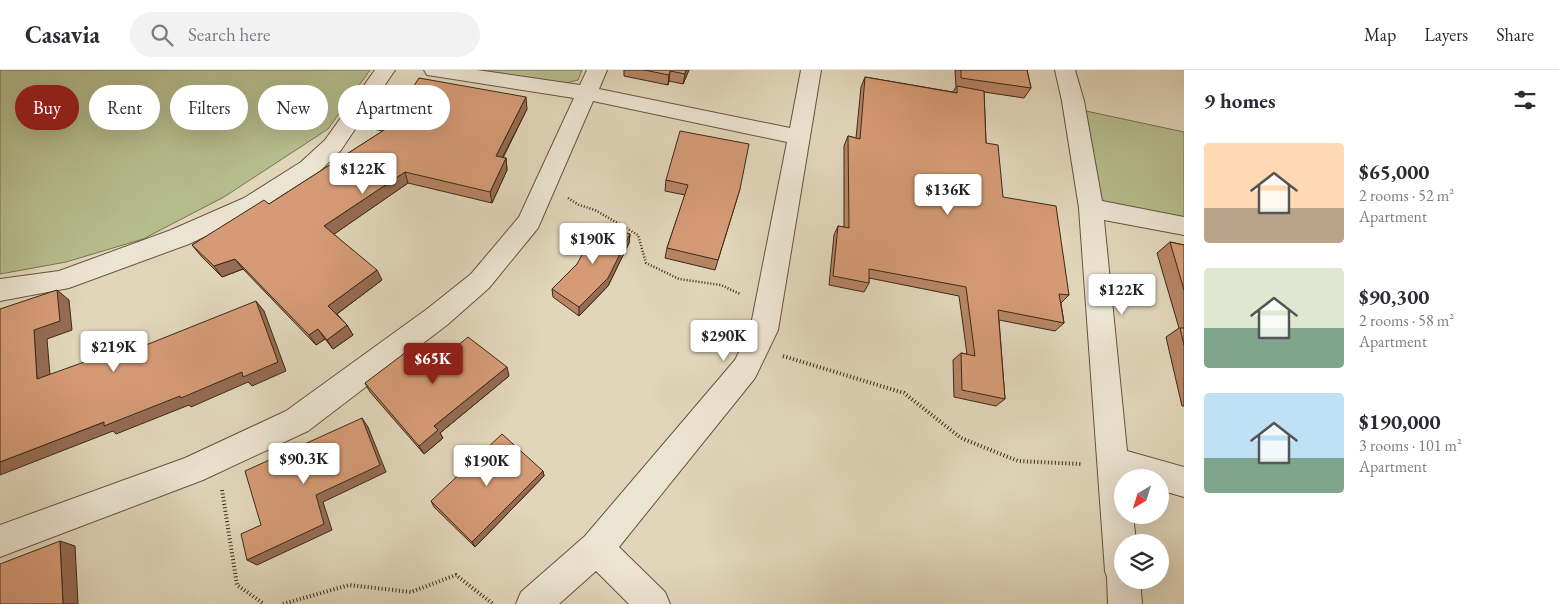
<!DOCTYPE html>
<html lang="en">
<head>
<meta charset="utf-8">
<style>
	:root { --surface:#fff; --page:#f2f2f3; --text:#2b2b33; --muted:#7c7c81; --line:#e1e1e2; --accent:#8f2418 }
	body { margin:0; font-family:"EB Garamond",serif; background:var(--page); color:var(--text); height:100vh; display:flex; flex-direction:column; font-size:19px; white-space:nowrap }
	* { box-sizing:border-box; margin:0 }
	p { font-size:16px; color:var(--muted) }
	.icon { flex:none; width:28px; height:28px; fill:none; stroke:currentColor; stroke-width:2; stroke-linecap:round; stroke-linejoin:round }
	.map { position:relative; flex:1; overflow:hidden }
	.drawer { display:flex; flex-direction:column; background:var(--surface); width:375px }
	.drawer>* { flex:none }
	.hud { position:absolute; left:15px; top:15px; width:475px; height:45px; display:flex; gap:10px }
	.needle { width:32px; rotate:218deg }
	.buttons { position:absolute; left:1114px; top:399px; display:grid; gap:10px }
	.buttons a { display:grid; place-items:center; width:55px; height:55px; border-radius:50%; background:var(--surface); box-shadow:0 5px 20px #0002; font-size:25px }
	.price { position:absolute; translate:-50% -42px; padding:0 11px; border-radius:5px; background:#fff; color:#222; font-size:16px; line-height:32px; filter:drop-shadow(0 1px 2px #0008) }
	.price::after { content:''; position:absolute; left:50%; top:30px; width:15px; height:11px; margin-left:-8px; background:inherit; clip-path:polygon(0 0,100% 0,50% 100%) }
	.price.selected { background:var(--accent); color:#fff }
	ul { padding:0; list-style:none }
	li { display:flex; align-items:center; gap:15px; height:125px; padding:0 20px }
	li span { display:grid; place-items:center; flex:none; width:140px; height:100px; border-radius:5px; color:#555 }
	li>.icon { margin-inline-start:auto }
	span .icon { width:60px; height:60px; fill:#fffc; stroke-width:1 }
	li b { font-size:21px }
	h2 { display:flex; justify-content:space-between; align-items:center; height:60px; padding:0 20px; font-size:21px }
	.chip { padding:0 18px; border-radius:22px; background:var(--surface); box-shadow:0 5px 20px #0002; font-size:18px; line-height:45px }
	.chip.selected { background:var(--accent); color:#fff }
	header { display:flex; align-items:center; gap:30px; box-sizing:border-box; height:70px; padding:0 25px; background:var(--surface); border-bottom:1px solid var(--line) }
	header strong { font-size:24px }
	nav { display:flex; gap:28px; margin-inline-start:auto; font-size:18px }
	.search { width:350px; height:45px; background:var(--page); display:flex; align-items:center; gap:12px; box-sizing:border-box; padding:0 18px; border-radius:28px; color:var(--muted); font-size:19px }
	main { display:flex; flex:1; min-height:0 }
	.map>svg:first-child { display:block }
	.green { fill:#b6bd8d; stroke:#7a7352 }
	.lines { fill:none; stroke-linecap:round; stroke-linejoin:round }
	.street-casing { stroke:#66543f; stroke-width:2 }
	.path-far1 { stroke:#3d2916; stroke-width:2.5; stroke-dasharray:1 2; stroke-linecap:butt }
	.path { stroke:#3d2916; stroke-width:4; stroke-dasharray:1 2.5; stroke-linecap:butt }
	.street { fill:#ece4d2; fill-rule:evenodd }
	.wall { fill:#b78565; stroke:#3d2916 }
	.shaded-wall { fill:#956c53; stroke:#3d2916 }
	.building { fill:#d59b76; stroke:#3d2916 }
</style>
</head>
<body>
<header>
<strong>Casavia</strong>
<div class="search"><svg class="icon" aria-label="search" viewBox="0 0 24 24"><circle cx="10" cy="10" r="6"/><path d="M15 15l6 6"/></svg>Search here</div>
<nav><a>Map</a><a>Layers</a><a>Share</a></nav>
</header>
<main>
<div class="map">
<svg width="1184" height="534" viewBox="0 0 1184 534">
	<rect width="100%" height="100%" fill="#e1d6ba"/>
	<filter id="stains"><feTurbulence type="fractalNoise" baseFrequency=".004" numOctaves="4"/><feColorMatrix values="0 0 0 0 .2 0 0 0 0 .09 0 0 0 0 .02 0 0 0 .5 -.17"/></filter>
	<radialGradient id="worn" r=".72"><stop offset=".6" stop-color="#630" stop-opacity="0"/><stop offset="1" stop-color="#630" stop-opacity=".3"/></radialGradient>
	<!-- green -->
	<g class="green">
		<path d="M0 0H370L328 59 224 127 143 169 66 192 0 204Z"/>
		<path d="M478 0H582L578 10 562 14Z"/>
		<path d="M1086 41 1184 62V151L1098 134Z"/>
	</g>
	<g class="lines">
		<!-- street casing -->
		<g class="street-casing">
			<g id="street">
				<path d="M375 0H395L341 80 317 104 260 140 189 174 69 218 0 231V209L59 201 171 160 244 128 301 92 325 70Z"/>
				<path d="M424 0H477L580 15 587 0H607L599 19 790 58 801 0H821L778 260 755 308 619 477 665 522 670 534H629L596 501 559 534H516L521 522 585 466 735 290 750 260 787 72 593 31 538 158 489 218 447 255 308 361 203 410 0 487V455L185 388 286 341 427 239 471 204 519 147 574 28 434 6 427 5Z"/>
				<path d="M1055 0H1075L1084 31 1102 131 1184 147V165L1104 150 1127 381 1184 397V427L1160 420V408H1122V445H1133L1136 472H1122V510H1140L1142 534H1108L1107 507 1105 501 1079 138 1062 31Z"/>
			</g>
		</g>
		<!-- path-far1 -->
		<path class="path-far1" d="M568 128 579 135 595 140 638 165 646 193 679 209 721 215 740 224"/>
		<!-- path -->
		<g class="path">
			<path d="M783 286 904 323 961 368 1018 391 1081 394"/>
			<path d="M222 420 237 515 264 534"/>
			<path d="M283 534 349 515 411 522 456 505 493 534"/>
		</g>
		<!-- street -->
		<use href="#street" class="street"/>
	</g>
	<!-- wall -->
	<g class="wall">
		<path d="M624 0H689L683 14 669 11 668 15 624 6Z"/>
		<path d="M955 0H1027L1031 18 1024 28 984 22 986 73 1003 127 1069 225 1061 233 1064 253 1055 261 999 250 1005 329 996 336 954 327 953 290 961 283 967 284 959 226 869 208V213L864 222 829 215 834 165 838 156 844 157V76L848 66 856 68 861 17 865 7 953 22 956 17Z"/>
		<path d="M408 25 527 39 503 88H506L507 100 492 133 408 113 334 164 382 210 337 244 347 255 353 265 333 279 325 269 316 275 243 199 222 207 201 186 192 175 269 134 383 61 363 57 359 46Z"/>
		<path d="M666 110 740 119 715 200 665 188 667 178 685 125 665 121Z"/>
		<path d="M630 164 629 173 608 216 579 246 553 227 552 219Z"/>
		<path d="M1170 172 1184 175V336H1182L1166 267 1179 258 1157 183Z"/>
		<path d="M439 291 509 306 440 363 443 368 424 384 370 322 365 313Z"/>
		<path d="M543 401 544 406 475 477 434 437 431 431Z"/>
	</g>
	<!-- shaded-wall -->
	<g class="shaded-wall">
		<path d="M686 0H689L683 14 685 4Z"/>
		<path d="M670 1 669 11 668 15 669 5Z"/>
		<path d="M526 27 527 39 497 98 496 86Z"/>
		<path d="M506 88 507 100 492 133 490 122Z"/>
		<path d="M405 102 408 113 330 167 324 156Z"/>
		<path d="M630 164 629 173 608 216 579 246V237Z"/>
		<path d="M235 189 243 199 222 207 214 196Z"/>
		<path d="M377 200 382 210 334 246 328 236Z"/>
		<path d="M57 220 69 230 72 260 47 269 51 317 37 309 34 260Z"/>
		<path d="M256 231 264 241 286 301 252 316 248 312 191 337 189 335 116 364 113 361 0 405V392L104 352 242 302Z"/>
		<path d="M347 255 353 265 333 279 327 270Z"/>
		<path d="M318 259 325 269 316 275 309 265Z"/>
		<path d="M507 297 509 306 440 363 443 368 424 384 419 376 434 356Z"/>
		<path d="M362 348 368 357 386 402 323 432 332 460 257 495 247 490 316 425Z"/>
		<path d="M543 401 544 406 475 477 472 472Z"/>
		<path d="M60 471 75 476 78 534H63Z"/>
	</g>
	<!-- building -->
	<g class="building">
		<path d="M644 0H686L685 4 670 1 669 5Z"/>
		<path d="M961 0H1027L1031 18 961 8Z"/>
		<path d="M865 7 957 23V16L984 21 986 73 998 75 1003 127 1056 136 1069 225 1059 224 1064 253 998 240 1005 329 962 320 961 283 975 286 966 217 869 199V213L833 206 838 156 849 158 848 66 860 69Z"/>
		<path d="M419 8 526 27 496 86 506 88 490 122 405 102 324 156 377 200 328 236 347 255 327 270 318 259 309 265 235 189 214 196 192 175 264 130 269 134 395 53 359 46 377 19 408 25Z"/>
		<path d="M680 61 749 74 740 119 718 190 667 178 688 115 666 110Z"/>
		<path d="M599 154 630 164 608 208 579 237 552 219 577 194Z"/>
		<path d="M1170 172 1184 175V220Z"/>
		<path d="M57 220 60 251 34 260 37 309 140 272 141 277 256 231 278 292 243 307 242 302 181 328 180 326 104 356V352L0 392V239Z"/>
		<path d="M1180 258H1184V275Z"/>
		<path d="M468 267 507 297 434 356 438 360 419 376 365 313 418 273 439 291Z"/>
		<path d="M362 348 380 395 316 425 324 454 247 490 241 464 261 455 245 401Z"/>
		<path d="M502 364 543 401 472 472 431 431Z"/>
		<path d="M60 471 63 534H0V494Z"/>
	</g>
	<rect width="100%" height="100%" filter="url(#stains)"/>
	<rect width="100%" height="100%" fill="url(#worn)"/>
</svg>
<div class="buttons">
<a><svg class="needle" viewBox="-14 -14 28 28"><path d="M0-13l5 13h-10z" fill="#e53935"/><path d="M0 13l5-13h-10z" fill="#7c7c81"/></svg></a>
<a><svg class="icon" aria-label="layers" viewBox="0 0 24 24"><path d="M12 4l9 5-9 5-9-5zM3 14l9 5 9-5"/></svg></a>
</div>
<b class="price" style="left:363px;top:125px">$122K</b>
<b class="price" style="left:948px;top:146px">$136K</b>
<b class="price" style="left:593px;top:195px">$190K</b>
<b class="price" style="left:1122px;top:246px">$122K</b>
<b class="price" style="left:724px;top:292px">$290K</b>
<b class="price" style="left:114px;top:303px">$219K</b>
<b class="price selected" style="left:433px;top:315px">$65K</b>
<b class="price" style="left:304px;top:415px">$90.3K</b>
<b class="price" style="left:487px;top:417px">$190K</b>
<div class="hud">
<a class="chip selected">Buy</a>
<a class="chip">Rent</a>
<a class="chip">Filters</a>
<a class="chip">New</a>
<a class="chip">Apartment</a>
</div>
</div>
<section class="drawer">
<h2>9 homes<svg class="icon" aria-label="filters" viewBox="0 0 24 24"><path d="M4 7h16M4 17h16"/><circle cx="9" cy="7" r="2"/><circle cx="15" cy="17" r="2"/></svg></h2>
<ul>
<li><span style="background:linear-gradient(#ffd9b3 65%,#b9a48a 0)"><svg class="icon" aria-label="home" viewBox="0 0 24 24"><path d="M3 11l9-7 9 7M6 9v11h12V9"/></svg></span><div><b>$65,000</b><p>2 rooms · 52 m²</p><p>Apartment</p></div></li>
<li><span style="background:linear-gradient(#dfe7d0 60%,#7fa58c 0)"><svg class="icon" aria-label="home" viewBox="0 0 24 24"><path d="M3 11l9-7 9 7M6 9v11h12V9"/></svg></span><div><b>$90,300</b><p>2 rooms · 58 m²</p><p>Apartment</p></div></li>
<li><span style="background:linear-gradient(#bfe0f5 65%,#7fa58c 0)"><svg class="icon" aria-label="home" viewBox="0 0 24 24"><path d="M3 11l9-7 9 7M6 9v11h12V9"/></svg></span><div><b>$190,000</b><p>3 rooms · 101 m²</p><p>Apartment</p></div></li>
</ul>
</section>
</main>
</body>
</html>
